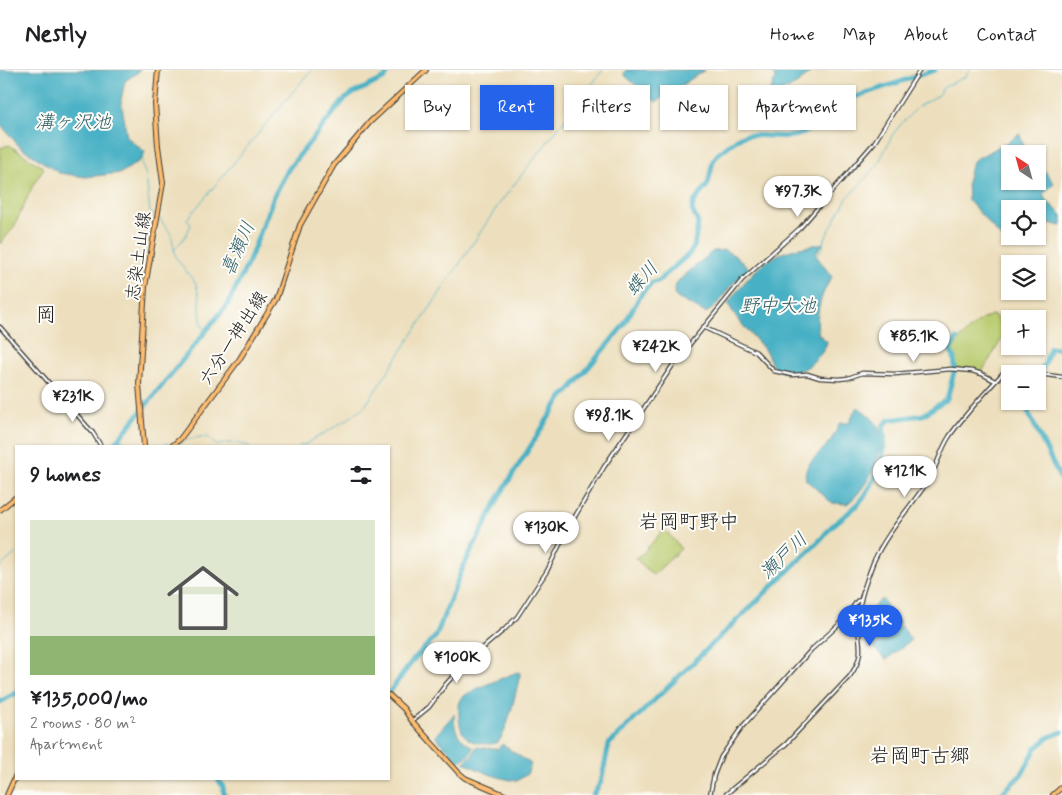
<!DOCTYPE html>
<html lang="en">
<head>
<meta charset="utf-8">
<style>
	:root { --surface:#fff; --page:#f6f6f6; --text:#202124; --muted:#757577; --line:#e0e0e0; --accent:#2563eb }
	body { margin:0; font-family:Mynerve,"Klee One",sans-serif; background:var(--page); color:var(--text); height:100vh; display:flex; flex-direction:column; font-size:19px; white-space:nowrap }
	* { box-sizing:border-box; margin:0 }
	p { font-size:16px; color:var(--muted) }
	.icon { flex:none; width:28px; height:28px; fill:none; stroke:currentColor; stroke-width:2; stroke-linecap:round; stroke-linejoin:round }
	.map { position:relative; flex:1; overflow:hidden }
	.details { position:absolute; left:15px; top:375px; width:375px; height:335px; display:flex; flex-direction:column; background:var(--surface); border-radius:0px; box-shadow:0 1px 4px #0004 }
	.details>* { flex:none }
	.top-card { position:absolute; left:405px; top:15px; width:475px; height:45px; display:flex; gap:10px }
	.needle { width:32px; rotate:324deg }
	.buttons { position:absolute; left:1001px; top:75px; display:grid; gap:10px }
	.buttons a { display:grid; place-items:center; width:45px; height:45px; border-radius:0px; background:var(--surface); box-shadow:0 1px 4px #0004; font-size:25px }
	.price { position:absolute; translate:-50% -42px; padding:0 11px; border-radius:18px; background:#fff; color:#222; font-size:16px; line-height:32px; filter:drop-shadow(0 1px 2px #0008) }
	.price::after { content:''; position:absolute; left:50%; top:30px; width:15px; height:11px; margin-left:-8px; background:inherit; clip-path:polygon(0 0,100% 0,50% 100%) }
	.price.active { background:var(--accent); color:#fff }
	ul { padding:0; list-style:none }
	li { display:grid; align-content:center; gap:10px; height:265px; padding:0 15px }
	li span { display:grid; place-items:center; height:155px; border-radius:0px; color:#555 }
	li>.icon { margin-inline-start:auto }
	span .icon { width:90px; height:90px; fill:#fffc; stroke-width:1 }
	li b { font-size:21px }
	h2 { display:flex; justify-content:space-between; align-items:center; height:60px; padding:0 15px; font-size:21px }
	.tag { padding:0 18px; border-radius:0px; background:var(--surface); box-shadow:0 1px 4px #0004; font-size:18px; line-height:45px }
	.tag.active { background:var(--accent); color:#fff }
	header { display:flex; align-items:center; gap:30px; box-sizing:border-box; height:70px; padding:0 25px; background:var(--surface); border-bottom:1px solid var(--line) }
	header strong { font-size:24px }
	nav { display:flex; gap:28px; margin-inline-start:auto; font-size:18px }
	.map>svg:first-child { display:block }
	.green { fill:#b8cb6e; stroke:#6a7445 }
	.water { fill:#46b0c4; stroke:#316670 }
	.lines { fill:none; stroke-linecap:round; stroke-linejoin:round }
	.stream { stroke:#46b0c4; stroke-width:1 }
	.river { stroke:#46b0c4; stroke-width:5 }
	.minor-casing { stroke:#3b3934; stroke-width:5 }
	.major-casing { stroke:#3b3934; stroke-width:6 }
	.minor { stroke:#fff; stroke-width:2.5 }
	.major { stroke:#fdbc70; stroke-width:4 }
	.labels { text-anchor:middle; stroke-width:4; stroke-linejoin:round; paint-order:stroke }
	.street-label { font-size:18px; fill:#1c1c1c; stroke:#fdfcf7 }
	.water-label { font-size:19px; font-style:italic; fill:#2f5f68; stroke:#fdfcf7 }
	.quarter-label { font-size:20px; fill:#1c1c1c; stroke:#fdfcf7 }
</style>
</head>
<body>
<header>
<strong>Nestly</strong>
<nav><a>Home</a><a>Map</a><a>About</a><a>Contact</a></nav>
</header>
<div class="map">
<svg width="1062" height="725" viewBox="0 0 1062 725">
	<rect width="100%" height="100%" fill="#fdfcf7"/>
	<filter id="ink" filterUnits="userSpaceOnUse"><feTurbulence type="fractalNoise" baseFrequency=".02" numOctaves="2"/><feDisplacementMap in="SourceGraphic" scale="10" xChannelSelector="R" yChannelSelector="G"/><feConvolveMatrix kernelMatrix="1 2 1 2 8 2 1 2 1" color-interpolation-filters="sRGB"/></filter>
	<filter id="wash" filterUnits="userSpaceOnUse"><feTurbulence type="fractalNoise" baseFrequency=".0096" numOctaves="4" result="noise"/><feDisplacementMap in="SourceGraphic" scale="20" xChannelSelector="R" yChannelSelector="G"/><feGaussianBlur stdDeviation="1.12" result="paint"/><feColorMatrix in="noise" values="0 0 0 0 0 0 0 0 0 0 0 0 0 0 0 0 0 1.4 0 .05"/><feComposite in="paint" operator="in"/></filter>
	<g filter="url(#wash)">
		<rect width="100%" height="100%" fill="#eddfbd"/>
		<!-- green -->
		<g class="green">
			<path d="M9 75 44 98 34 113 14 157 0 174V78Z"/>
			<path d="M991 245 995 246 1006 262 982 302 956 298 955 286 951 280C960 268 968 260 980 251 983 248 987 248 991 245Z"/>
			<path d="M664 459 674 470 681 479 653 505 635 488 643 483Z"/>
		</g>
		<!-- water -->
		<g class="water">
			<path d="M0 0H141L125 11 121 30 127 67 145 82 141 90 121 103 86 107 59 103 19 76 0 54Z"/>
			<path d="M626 0H705L656 32 624 5V3Z"/>
			<path d="M766 0H812C805 10 790 18 779 23L771 20 775 9 774 4Z"/>
			<path d="M1019 63 1027 84H1010V111H1038V97L1044 100 1054 113 1043 124 1045 129 1062 145V156L1048 153 1038 160V139H1010V166H1028L1008 175 968 130 967 112 971 96 974 90 1013 69Z"/>
			<path d="M824 173 815 184 832 207C821 223 814 246 819 265L827 271C826 280 818 287 812 293 804 302 783 307 773 296 770 293 769 286 766 282 754 265 737 253 728 233 742 214 760 192 782 183 795 178 810 176 824 173Z"/>
			<path d="M725 180 737 187 749 198C744 206 737 209 731 216 723 225 718 237 706 243L677 228 674 224 675 217 678 211 713 181Z"/>
			<path d="M858 337C866 343 877 351 880 360 886 384 865 421 847 434L832 433 806 410C802 394 818 386 827 375 832 369 836 362 839 354L841 353H849L855 340Z"/>
			<path d="M882 529 900 553 874 567C864 553 868 539 882 529Z"/>
			<path d="M901 555 911 570 886 590 876 580 873 570Z"/>
			<path d="M517 602 520 603V605C516 621 508 660 499 671 496 674 492 674 488 674 468 673 460 667 459 646 459 640 458 633 462 628 467 621 506 607 517 602Z"/>
			<path d="M454 644C454 661 458 669 473 677L471 683 459 692 435 666Z"/>
			<path d="M502 674 531 694 527 704 517 711C500 709 478 701 464 692L473 684 476 677 498 679Z"/>
		</g>
		<g class="lines">
			<!-- stream -->
			<g class="stream">
				<path d="M143 86 142 95 146 105 150 143 155 145"/>
				<path d="M159 148 171 164 176 188 196 214 199 226 201 251 205 263"/>
				<path d="M174 180 185 167 191 155 187 149 311 0"/>
				<path d="M816 187 823 177 824 170 847 128 877 96 893 64 901 54 919 36 937 26 944 17 965 7 970 0"/>
				<path d="M116 370 140 375"/>
				<path d="M175 375 190 369 200 367H208C219 380 216 374 229 373 235 372 244 375 250 376"/>
				<path d="M146 376 171 374"/>
				<path d="M299 376 306 374 348 349 365 336 499 134 603 0"/>
				<path d="M0 497 16 483"/>
			</g>
			<!-- river -->
			<g class="river">
				<path d="M1038 307 1045 293 1050 278 1062 279"/>
				<path d="M1031 331 1028 342 1062 412"/>
				<path d="M113 376 228 234 249 191 274 126 289 98 344 30 354 23 385 8 389 0"/>
				<path d="M389 625 391 620 414 589 436 566 463 497 500 425 552 342 562 327 568 322 623 256 642 223 652 213 658 211 689 184 694 177 698 153 692 140 694 132 708 114 713 91 718 84 740 67 747 65C763 65 782 69 798 65 817 59 831 38 849 29L935 0"/>
				<path d="M0 632 16 623"/>
				<path d="M218 709 223 717 224 725"/>
				<path d="M593 725 601 712 609 674 820 470C824 466 828 460 832 456 841 448 851 442 859 433 876 413 888 383 883 356L889 350 923 345 947 329 955 298 954 287 950 280 957 269"/>
				<path d="M1000 725 1022 704 1036 678 1049 667 1062 662"/>
			</g>
		</g>
	</g>
	<g filter="url(#ink)">
		<g class="lines">
			<!-- minor casing -->
			<g class="minor-casing">
				<g id="minor">
					<path d="M0 257 93 363 101 376"/>
					<path d="M703 257 756 282 774 301 792 305 807 304 820 308 839 309 848 308 862 303 895 304 951 299 972 301 982 304 995 311"/>
					<path d="M412 651 429 637 446 614 464 594 505 559 517 547 547 501 567 460 604 397 673 295 742 210 800 158 874 73 920 0"/>
					<path d="M710 725 714 705 721 687 742 657 811 580 844 550 857 531 861 530"/>
					<path d="M725 725 786 674 850 606C867 582 857 573 858 548 859 530 867 509 873 493 886 463 910 438 928 411 937 397 940 381 949 367 964 345 985 323 1003 303L1009 300 1062 307"/>
				</g>
			</g>
			<!-- major casing -->
			<g class="major-casing">
				<g id="major">
					<path d="M144 376 139 314 145 217 163 113 158 76 155 34 158 0"/>
					<path d="M172 376 180 369 239 290 276 229 300 155 334 95 370 52 426 0"/>
					<path d="M0 440 16 427"/>
					<path d="M389 625 404 639 412 651 458 702 465 708 505 725"/>
					<path d="M7 725 16 705"/>
					<path d="M1053 725 1062 717"/>
				</g>
			</g>
			<!-- minor -->
			<use href="#minor" class="minor"/>
			<!-- major -->
			<use href="#major" class="major"/>
		</g>
	</g>
	<g class="labels">
		<!-- street labels -->
		<g class="street-label">
			<text transform="translate(138 186) rotate(-82)" y="6">志染土山線</text>
			<text transform="translate(233 268) rotate(-57)" y="6">六分一神出線</text>
		</g>
		<!-- water labels -->
		<g class="water-label">
			<text x="73" y="58">溝ヶ沢池</text>
			<text transform="translate(237 178) rotate(-66)" y="7">喜瀬川</text>
			<text transform="translate(641 208) rotate(-48)" y="7">蝶川</text>
			<text x="778" y="242">野中大池</text>
			<text transform="translate(783 485) rotate(-44)" y="7">瀬戸川</text>
		</g>
		<!-- quarter labels -->
		<g class="quarter-label">
			<text x="46" y="251">岡</text>
			<text x="689" y="458">岩岡町野中</text>
			<text x="920" y="692">岩岡町古郷</text>
		</g>
	</g>
</svg>
<div class="buttons">
<a><svg class="needle" viewBox="-14 -14 28 28"><path d="M0-13l5 13h-10z" fill="#e53935"/><path d="M0 13l5-13h-10z" fill="#757577"/></svg></a>
<a><svg class="icon" aria-label="locate" viewBox="0 0 24 24"><circle cx="12" cy="12" r="6"/><path d="M12 2v4M12 18v4M2 12h4M18 12h4"/></svg></a>
<a><svg class="icon" aria-label="layers" viewBox="0 0 24 24"><path d="M12 4l9 5-9 5-9-5zM3 14l9 5 9-5"/></svg></a>
<a>+</a>
<a>−</a>
</div>
<b class="price" style="left:798px;top:148px">¥97.3K</b>
<b class="price" style="left:914px;top:293px">¥85.1K</b>
<b class="price" style="left:656px;top:303px">¥242K</b>
<b class="price" style="left:73px;top:353px">¥231K</b>
<b class="price" style="left:609px;top:372px">¥98.1K</b>
<b class="price" style="left:905px;top:428px">¥121K</b>
<b class="price" style="left:546px;top:484px">¥130K</b>
<b class="price active" style="left:870px;top:577px">¥135K</b>
<b class="price" style="left:457px;top:614px">¥100K</b>
<div class="top-card">
<a class="tag">Buy</a>
<a class="tag active">Rent</a>
<a class="tag">Filters</a>
<a class="tag">New</a>
<a class="tag">Apartment</a>
</div>
<section class="details">
<h2>9 homes<svg class="icon" aria-label="filters" viewBox="0 0 24 24"><path d="M4 7h16M4 17h16"/><circle cx="9" cy="7" r="2"/><circle cx="15" cy="17" r="2"/></svg></h2>
<ul>
<li><span style="background:linear-gradient(#dfe7d0 75%,#8fb573 0)"><svg class="icon" aria-label="home" viewBox="0 0 24 24"><path d="M3 11l9-7 9 7M6 9v11h12V9"/></svg></span><div><b>¥135,000/mo</b><p>2 rooms · 80 m²</p><p>Apartment</p></div></li>
</ul>
</section>
</div>
</body>
</html>
